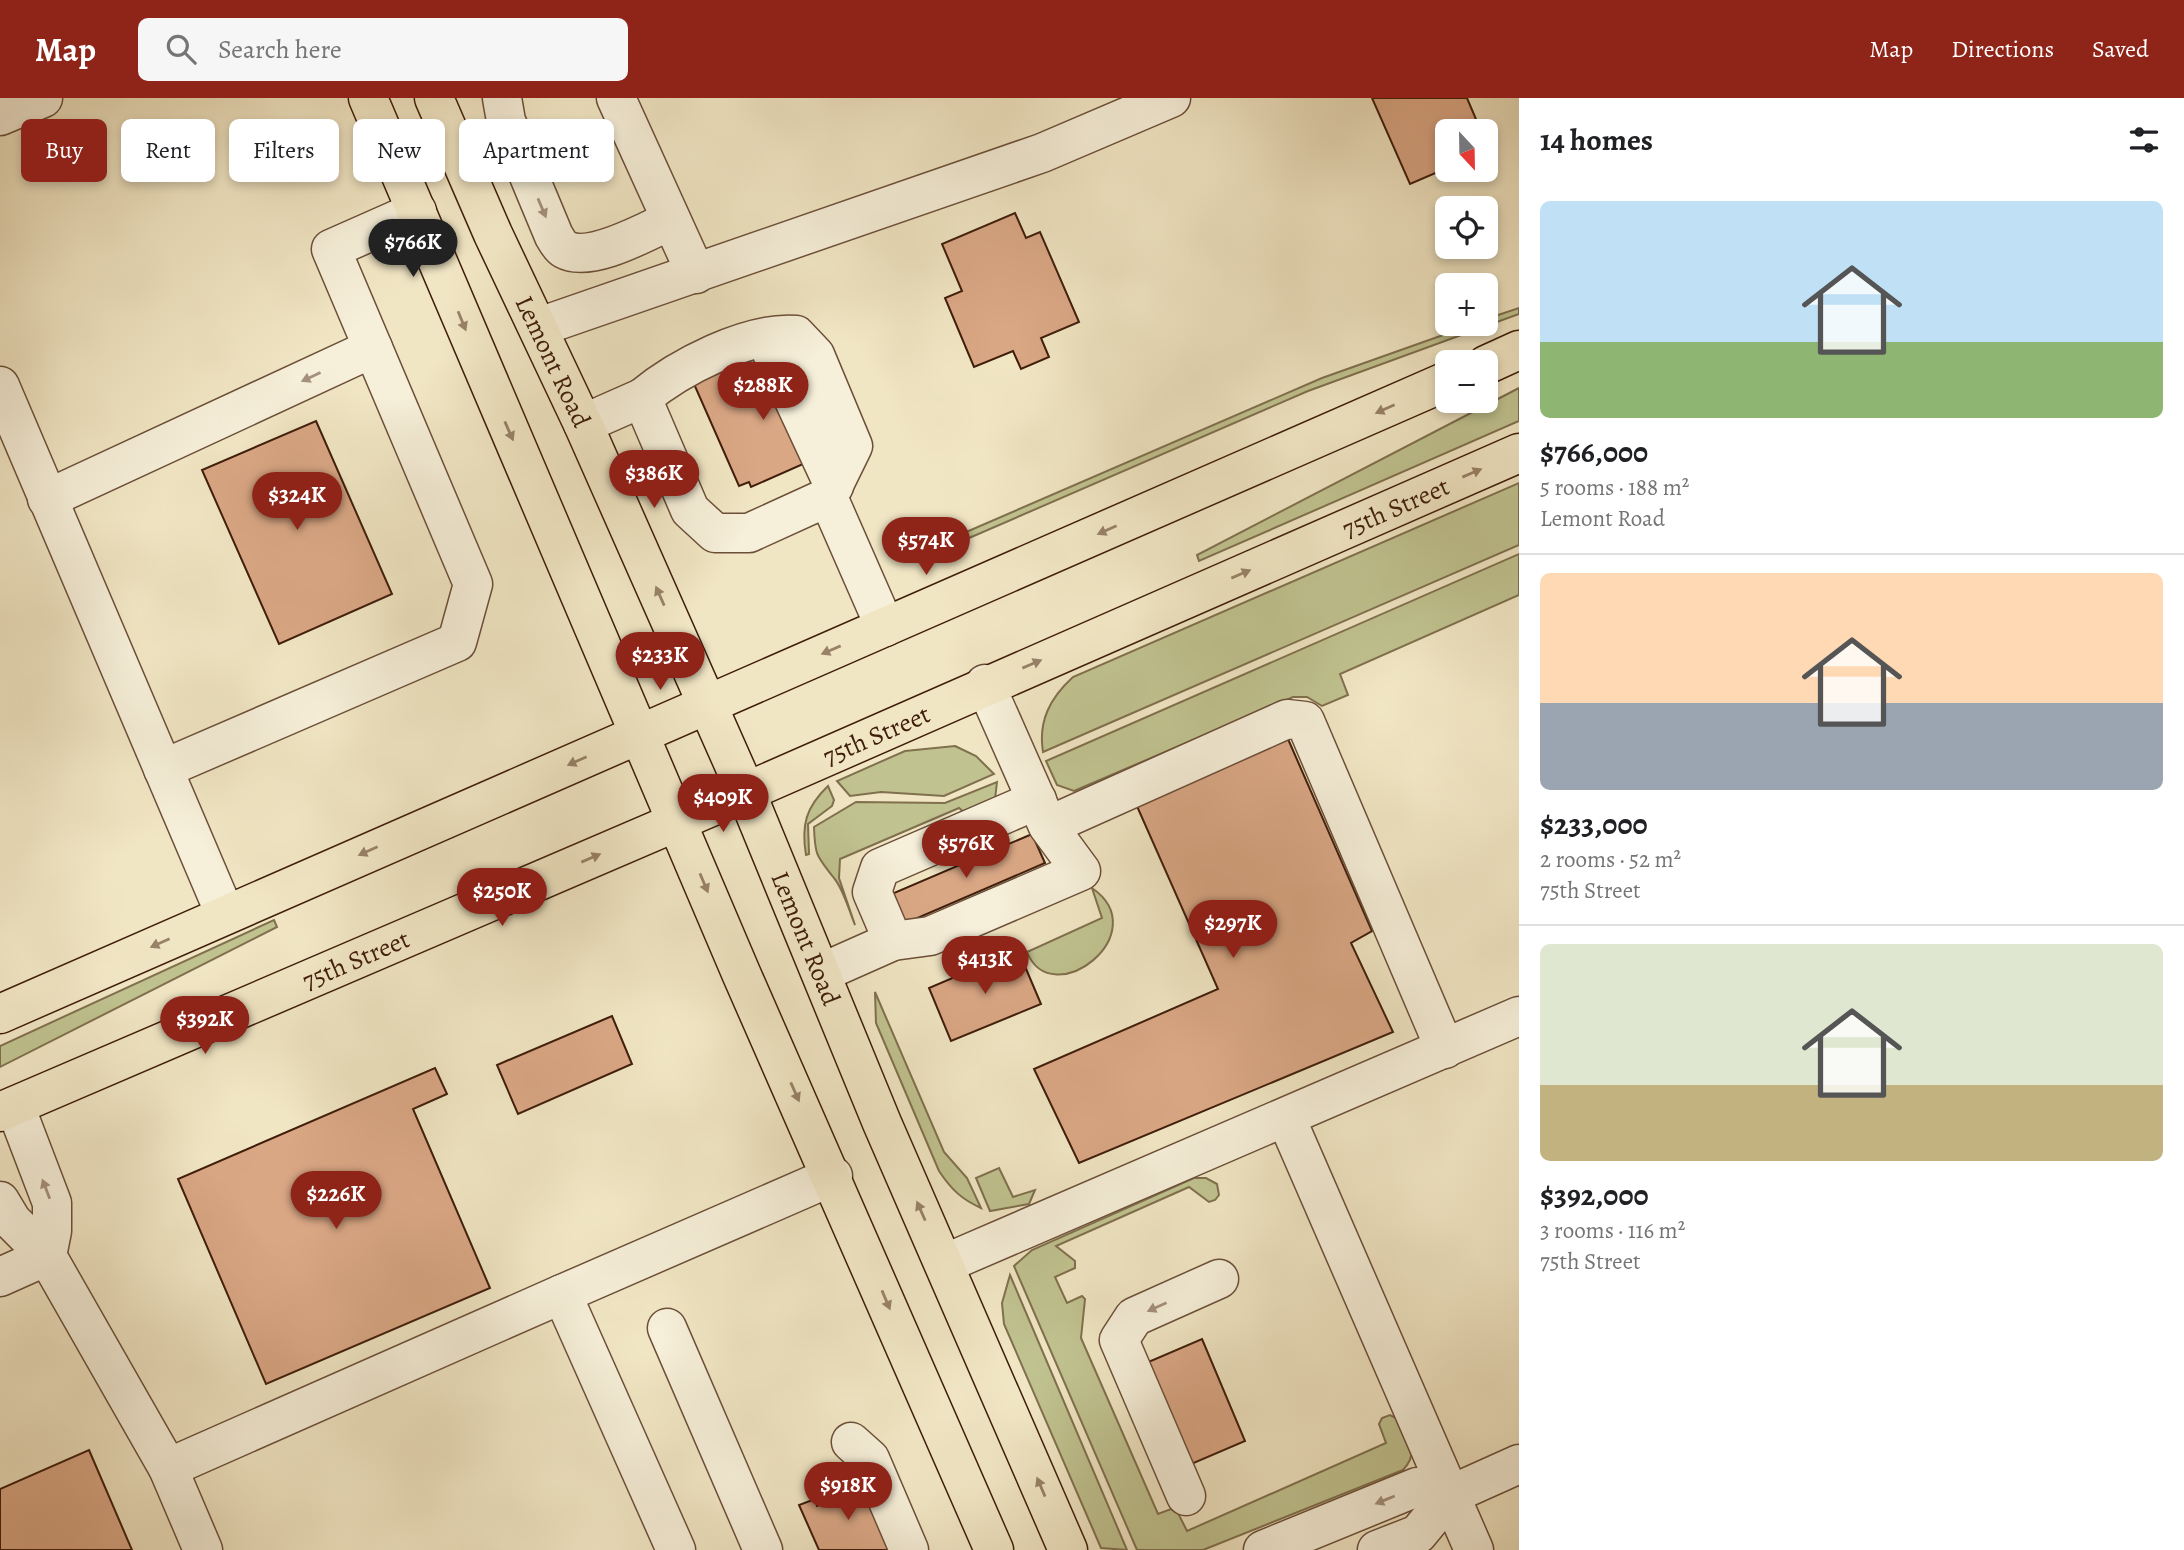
<!DOCTYPE html>
<html lang="en">
<head>
<meta charset="utf-8">
<style>
	:root { --surface:#fff; --page:#f6f6f6; --text:#202124; --muted:#757577; --line:#e0e0e0; --accent:#8f2418 }
	body { margin:0; font-family:Alegreya,serif; background:var(--page); color:var(--text); height:100vh; display:flex; flex-direction:column; font-size:26px; white-space:nowrap }
	* { box-sizing:border-box; margin:0 }
	p { font-size:23px; color:var(--muted) }
	.icon { flex:none; width:38px; height:38px; fill:none; stroke:currentColor; stroke-width:2; stroke-linecap:round; stroke-linejoin:round }
	.map { position:relative; flex:1; overflow:hidden }
	.sheet { display:flex; flex-direction:column; background:var(--surface); width:665px }
	.sheet>* { flex:none }
	.top-card { position:absolute; left:21px; top:21px; width:665px; height:63px; display:flex; gap:14px }
	.needle { width:46px; rotate:158deg }
	.controls { position:absolute; left:1435px; top:21px; display:grid; gap:14px }
	.controls a { display:grid; place-items:center; width:63px; height:63px; border-radius:10px; background:var(--surface); box-shadow:0 4px 10px #0003; font-size:35px }
	.price { position:absolute; translate:-50% -60px; padding:0 16px; border-radius:24px; background:var(--accent); color:#fff; font-size:23px; line-height:46px; filter:drop-shadow(0 2px 4px #0008) }
	.price::after { content:''; position:absolute; left:50%; top:42px; width:21px; height:16px; margin-left:-10px; background:inherit; clip-path:polygon(0 0,100% 0,50% 100%) }
	.price.active { background:#222; color:#fff }
	ul { padding:0; list-style:none }
	li { display:grid; align-content:center; gap:14px; height:371px; padding:0 21px }
	li+li { border-top:2px solid var(--line) }
	li span { display:grid; place-items:center; height:217px; border-radius:10px; color:#555 }
	li>.icon { margin-inline-start:auto }
	span .icon { width:126px; height:126px; fill:#fffc; stroke-width:1 }
	li b { font-size:30px }
	h2 { display:flex; justify-content:space-between; align-items:center; height:84px; padding:0 21px; font-size:30px }
	.tag { padding:0 24px; border-radius:10px; background:var(--surface); box-shadow:0 4px 10px #0003; font-size:24px; line-height:63px }
	.tag.active { background:var(--accent); color:#fff }
	header { display:flex; align-items:center; gap:42px; box-sizing:border-box; height:98px; padding:0 35px; background:var(--accent); color:#fff }
	header strong { font-size:33px }
	nav { display:flex; gap:38px; margin-inline-start:auto; font-size:24px }
	.search { width:490px; height:63px; background:var(--page); display:flex; align-items:center; gap:18px; box-sizing:border-box; padding:0 24px; border-radius:10px; color:var(--muted); font-size:26px }
	main { display:flex; flex:1; min-height:0 }
	.map>svg:first-child { display:block }
	.green { fill:#c0c390; stroke:#80704e; stroke-width:2 }
	.building { fill:#daa785; stroke:#3f1d0b; stroke-width:2 }
	.lines { fill:none; stroke-linecap:round; stroke-linejoin:round }
	.minor-casing { stroke:#6c4f39; stroke-width:41 }
	.major-casing { stroke:#3f1d0b; stroke-width:41 }
	.minor { stroke:#f6efd9; stroke-width:38 }
	.major { stroke:#f1e6c4; stroke-width:38 }
	.oneway { fill:#a4907c }
	.oneway2 { fill:#988268 }
	.labels { text-anchor:middle; stroke-width:5; stroke-linejoin:round; paint-order:stroke }
	.street-label { font-size:26px; fill:#3f1d0b; stroke:#f6efd9 }
</style>
</head>
<body>
<header>
<strong>Map</strong>
<div class="search"><svg class="icon" aria-label="search" viewBox="0 0 24 24"><circle cx="10" cy="10" r="6"/><path d="M15 15l6 6"/></svg>Search here</div>
<nav><a>Map</a><a>Directions</a><a>Saved</a></nav>
</header>
<main>
<div class="map">
<svg width="1519" height="1452" viewBox="0 0 1519 1452">
	<rect width="100%" height="100%" fill="#f1e6c4"/>
	<filter id="stains"><feTurbulence type="fractalNoise" baseFrequency=".00286" numOctaves="4"/><feColorMatrix values="0 0 0 0 .2 0 0 0 0 .09 0 0 0 0 .02 0 0 0 .5 -.17"/></filter>
	<radialGradient id="worn" r=".72"><stop offset=".6" stop-color="#630" stop-opacity="0"/><stop offset="1" stop-color="#630" stop-opacity=".3"/></radialGradient>
	<!-- green -->
	<g class="green">
		<path d="M1519 210V216L1308 293 923 460H906L1322 280 1474 226H1486V221Z"/>
		<path d="M1519 290V323L1199 463 1197 457Z"/>
		<path d="M1519 385V447L1043 654C1038 623 1050 600 1073 579Z"/>
		<path d="M1519 456V497L1340 576 1348 597 1322 608 1307 599H1293L1074 693 1057 687 1046 663Z"/>
		<path d="M955 648 976 658 994 676 944 698 881 694 850 698 837 683 905 653Z"/>
		<path d="M997 684 995 701 966 716 959 710 840 761 839 780 855 827C849 813 844 792 834 780 817 758 815 759 814 729L856 704 945 705Z"/>
		<path d="M828 688 834 702 832 708 808 726 809 756 806 757C801 727 806 709 828 688Z"/>
		<path d="M1092 790C1157 835 1052 916 1027 854L1102 820Z"/>
		<path d="M274 822 277 829 0 969V948Z"/>
		<path d="M875 894 944 1054 967 1080 981 1110C961 1101 951 1091 939 1073L876 925Z"/>
		<path d="M999 1070 1013 1099 1035 1092 1029 1106 990 1113 976 1080Z"/>
		<path d="M1194 1080H1206L1217 1086 1219 1097 1215 1102 1209 1104 1189 1089 1056 1148 1075 1163V1170L1055 1179 1067 1205 1082 1198 1085 1201 1081 1240 1158 1416 1171 1411 1177 1413 1187 1433 1386 1345 1379 1326 1382 1320 1390 1317 1402 1323C1410 1343 1419 1355 1403 1372L1203 1452H1137L1014 1168 1032 1152Z"/>
		<path d="M1010 1177 1127 1452 1101 1450 1004 1226 1002 1205Z"/>
	</g>
	<!-- building -->
	<g class="building">
		<path d="M1372 0H1467L1481 33H1447V70L1410 86Z"/>
		<path d="M1015 115 1026 140 1040 134 1079 224 1041 240 1049 259 1021 271 1013 253 974 269 945 200 962 193 942 146Z"/>
		<path d="M762 255 844 348 751 389 749 384 739 388 694 286Z"/>
		<path d="M316 323 392 496 279 546 202 372Z"/>
		<path d="M1288 641 1372 833 1351 845 1393 934 1079 1065 1034 971 1218 891 1136 706Z"/>
		<path d="M1032 736 1045 765 899 828 887 798Z"/>
		<path d="M1018 852 1041 906 951 943 929 890Z"/>
		<path d="M612 918 632 966 518 1016 497 967Z"/>
		<path d="M435 970 447 996 413 1011 490 1190 266 1286 178 1081Z"/>
		<path d="M1202 1241 1245 1343 1182 1370 1139 1268Z"/>
		<path d="M89 1352 132 1452H0V1391Z"/>
		<path d="M870 1385 893 1452H819L799 1407 815 1401 817 1408Z"/>
	</g>
	<g class="lines">
		<!-- minor casing -->
		<g class="minor-casing">
			<g id="minor">
				<path d="M502 0 506 23 554 138C556 141 560 149 564 151 590 166 647 133 671 122"/>
				<path d="M616 0 696 176"/>
				<path d="M0 18 43 0"/>
				<path d="M539 229 1042 55 1171 0"/>
				<path d="M765 240 834 388"/>
				<path d="M0 288 225 816"/>
				<path d="M642 300C678 270 748 233 796 237L815 257 853 348 828 399"/>
				<path d="M583 326 642 300 690 412 715 435H749L828 399 885 529"/>
				<path d="M47 401 373 250"/>
				<path d="M985 586 1047 726"/>
				<path d="M163 671 457 544 473 486 331 151 417 113"/>
				<path d="M893 843 872 794 880 770 1037 702"/>
				<path d="M821 875 893 843 930 838 1081 773 1048 728 1287 621 1305 623 1445 951"/>
				<path d="M15 1008 52 1105V1133L47 1158"/>
				<path d="M1286 1020 1474 1452"/>
				<path d="M0 1103 12 1123 47 1158 168 1370 203 1452"/>
				<path d="M944 1166 1519 918"/>
				<path d="M0 1179 47 1158"/>
				<path d="M562 1196 833 1078"/>
				<path d="M667 1230 763 1452"/>
				<path d="M851 1344 870 1361 909 1452"/>
				<path d="M168 1370 562 1196 676 1452"/>
				<path d="M1186 1398 1119 1242 1134 1219 1219 1181"/>
				<path d="M1263 1452 1417 1389 1450 1397"/>
				<path d="M1377 1452 1418 1436 1450 1397 1519 1366"/>
			</g>
		</g>
		<!-- major casing -->
		<g class="major-casing">
			<g id="major">
				<path d="M368 0 741 875 994 1452"/>
				<path id="s1" d="M434 0 493 136 583 326 746 694 882 1025 1068 1452"/>
				<path d="M1486 267 1519 252"/>
				<path d="M0 916 1447 283"/>
				<path id="s2" d="M0 1014 746 694 1519 355"/>
			</g>
		</g>
		<!-- minor -->
		<use href="#minor" class="minor"/>
		<!-- major -->
		<use href="#major" class="major"/>
	</g>
	<!-- one-way arrows -->
	<defs><path id="oneway-solid" d="M-6-.8H1V-3.2L6.5 0L1 3.2V.8H-6Z" transform="scale(1.75)"/></defs>
	<g class="oneway">
		<use href="#oneway-solid" transform="translate(542 110) rotate(67)"/>
		<use href="#oneway-solid" transform="translate(311 279) rotate(155)"/>
		<use href="#oneway-solid" transform="translate(46 1091) rotate(-111)"/>
		<use href="#oneway-solid" transform="translate(1157 1209) rotate(156)"/>
		<use href="#oneway-solid" transform="translate(1385 1402) rotate(158)"/>
	</g>
	<g class="oneway2">
		<use href="#oneway-solid" transform="translate(462 223) rotate(68)"/>
		<use href="#oneway-solid" transform="translate(1385 311) rotate(156)"/>
		<use href="#oneway-solid" transform="translate(509 333) rotate(66)"/>
		<use href="#oneway-solid" transform="translate(1472 375) rotate(-23)"/>
		<use href="#oneway-solid" transform="translate(1107 432) rotate(156)"/>
		<use href="#oneway-solid" transform="translate(1241 476) rotate(-23)"/>
		<use href="#oneway-solid" transform="translate(660 498) rotate(-114)"/>
		<use href="#oneway-solid" transform="translate(831 552) rotate(157)"/>
		<use href="#oneway-solid" transform="translate(1032 566) rotate(-23)"/>
		<use href="#oneway-solid" transform="translate(577 663) rotate(156)"/>
		<use href="#oneway-solid" transform="translate(368 753) rotate(156)"/>
		<use href="#oneway-solid" transform="translate(591 760) rotate(-23)"/>
		<use href="#oneway-solid" transform="translate(704 785) rotate(67)"/>
		<use href="#oneway-solid" transform="translate(160 845) rotate(156)"/>
		<use href="#oneway-solid" transform="translate(795 994) rotate(66)"/>
		<use href="#oneway-solid" transform="translate(921 1113) rotate(-114)"/>
		<use href="#oneway-solid" transform="translate(886 1202) rotate(67)"/>
		<use href="#oneway-solid" transform="translate(1041 1389) rotate(-113)"/>
	</g>
	<g class="labels">
		<!-- street labels -->
		<g class="street-label">
			<text dy="9" stroke="none"><textPath href="#s1" startOffset="289">Lemont Road</textPath></text>
			<text dy="9" stroke="none"><textPath href="#s2" startOffset="1521">75th Street</textPath></text>
			<text dy="9" stroke="none"><textPath href="#s2" startOffset="954">75th Street</textPath></text>
			<text dy="9" stroke="none"><textPath href="#s1" startOffset="919">Lemont Road</textPath></text>
			<text dy="9" stroke="none"><textPath href="#s2" startOffset="387">75th Street</textPath></text>
		</g>
	</g>
	<rect width="100%" height="100%" filter="url(#stains)"/>
	<rect width="100%" height="100%" fill="url(#worn)"/>
</svg>
<div class="controls">
<a><svg class="needle" viewBox="-14 -14 28 28"><path d="M0-13l5 13h-10z" fill="#e53935"/><path d="M0 13l5-13h-10z" fill="#757577"/></svg></a>
<a><svg class="icon" aria-label="locate" viewBox="0 0 24 24"><circle cx="12" cy="12" r="6"/><path d="M12 2v4M12 18v4M2 12h4M18 12h4"/></svg></a>
<a>+</a>
<a>−</a>
</div>
<b class="price active" style="left:413px;top:181px">$766K</b>
<b class="price" style="left:763px;top:324px">$288K</b>
<b class="price" style="left:654px;top:412px">$386K</b>
<b class="price" style="left:297px;top:434px">$324K</b>
<b class="price" style="left:926px;top:479px">$574K</b>
<b class="price" style="left:660px;top:594px">$233K</b>
<b class="price" style="left:723px;top:736px">$409K</b>
<b class="price" style="left:966px;top:782px">$576K</b>
<b class="price" style="left:502px;top:830px">$250K</b>
<b class="price" style="left:1233px;top:862px">$297K</b>
<b class="price" style="left:985px;top:898px">$413K</b>
<b class="price" style="left:205px;top:958px">$392K</b>
<b class="price" style="left:336px;top:1133px">$226K</b>
<b class="price" style="left:848px;top:1424px">$918K</b>
<div class="top-card">
<a class="tag active">Buy</a>
<a class="tag">Rent</a>
<a class="tag">Filters</a>
<a class="tag">New</a>
<a class="tag">Apartment</a>
</div>
</div>
<section class="sheet">
<h2>14 homes<svg class="icon" aria-label="filters" viewBox="0 0 24 24"><path d="M4 7h16M4 17h16"/><circle cx="9" cy="7" r="2"/><circle cx="15" cy="17" r="2"/></svg></h2>
<ul>
<li><span style="background:linear-gradient(#bfe0f5 65%,#8fb573 0)"><svg class="icon" aria-label="home" viewBox="0 0 24 24"><path d="M3 11l9-7 9 7M6 9v11h12V9"/></svg></span><div><b>$766,000</b><p>5 rooms · 188 m²</p><p>Lemont Road</p></div></li>
<li><span style="background:linear-gradient(#ffd9b3 60%,#9aa5b1 0)"><svg class="icon" aria-label="home" viewBox="0 0 24 24"><path d="M3 11l9-7 9 7M6 9v11h12V9"/></svg></span><div><b>$233,000</b><p>2 rooms · 52 m²</p><p>75th Street</p></div></li>
<li><span style="background:linear-gradient(#dfe7d0 65%,#c2b280 0)"><svg class="icon" aria-label="home" viewBox="0 0 24 24"><path d="M3 11l9-7 9 7M6 9v11h12V9"/></svg></span><div><b>$392,000</b><p>3 rooms · 116 m²</p><p>75th Street</p></div></li>
</ul>
</section>
</main>
</body>
</html>
